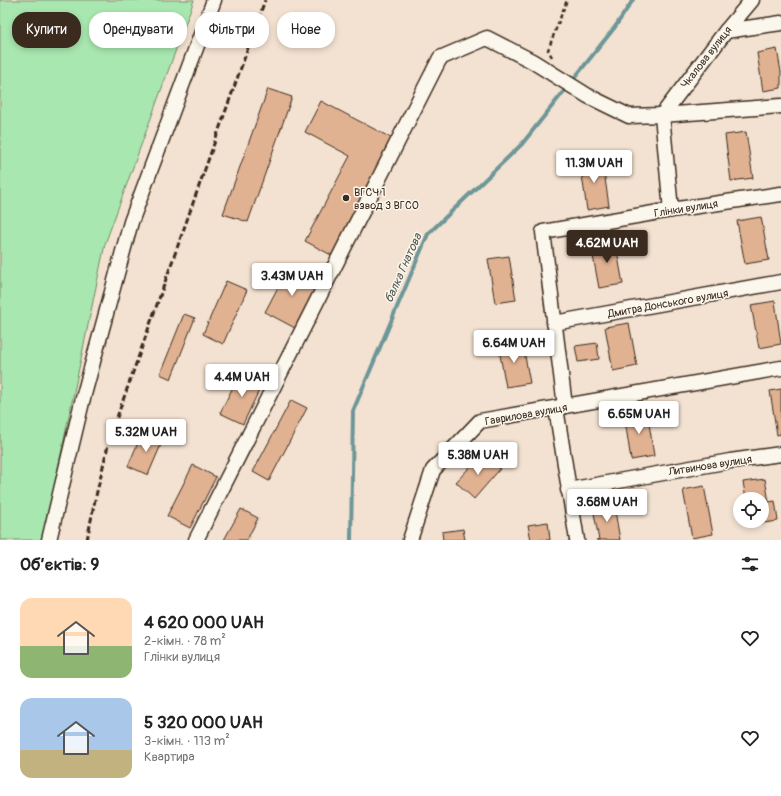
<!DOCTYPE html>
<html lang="uk">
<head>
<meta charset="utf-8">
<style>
	:root { --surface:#fff; --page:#f6f6f6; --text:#222; --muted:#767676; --accent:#3b2a1e }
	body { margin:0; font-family:Pangolin,sans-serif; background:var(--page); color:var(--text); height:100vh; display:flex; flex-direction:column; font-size:15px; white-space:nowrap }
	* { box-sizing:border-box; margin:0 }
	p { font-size:13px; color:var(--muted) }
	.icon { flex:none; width:22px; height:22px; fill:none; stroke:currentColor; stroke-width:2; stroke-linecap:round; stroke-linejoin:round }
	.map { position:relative; height:540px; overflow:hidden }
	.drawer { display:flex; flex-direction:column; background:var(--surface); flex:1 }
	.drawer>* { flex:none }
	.guide { position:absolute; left:12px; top:12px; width:400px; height:36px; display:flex; gap:8px }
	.tools { position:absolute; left:733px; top:492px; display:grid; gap:8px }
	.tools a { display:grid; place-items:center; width:36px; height:36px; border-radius:50%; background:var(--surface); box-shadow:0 2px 6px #0003; font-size:20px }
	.price { position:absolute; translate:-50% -34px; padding:0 9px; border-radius:4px; background:#fff; color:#222; font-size:13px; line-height:26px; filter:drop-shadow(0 1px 2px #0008) }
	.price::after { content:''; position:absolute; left:50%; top:24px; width:12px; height:9px; margin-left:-6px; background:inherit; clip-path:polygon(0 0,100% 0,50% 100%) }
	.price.current { background:var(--accent); color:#fff }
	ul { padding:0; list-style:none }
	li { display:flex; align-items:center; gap:12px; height:100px; padding:0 20px }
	li span { display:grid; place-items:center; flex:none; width:112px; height:80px; border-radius:12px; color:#555 }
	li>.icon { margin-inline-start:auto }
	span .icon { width:48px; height:48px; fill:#fffc; stroke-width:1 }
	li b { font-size:17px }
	h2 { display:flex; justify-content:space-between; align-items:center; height:48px; padding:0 20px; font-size:17px }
	.tag { padding:0 14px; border-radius:16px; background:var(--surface); box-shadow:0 2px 6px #0003; font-size:14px; line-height:36px }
	.tag.current { background:var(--accent); color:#fff }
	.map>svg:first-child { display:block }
	.green { fill:#a8e7af; stroke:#728866 }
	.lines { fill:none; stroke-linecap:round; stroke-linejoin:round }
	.stream { stroke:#6d9698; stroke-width:4 }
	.building { fill:#e1b292; stroke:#3b2a1e }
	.street-casing { stroke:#3b2a1e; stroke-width:17 }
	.path { stroke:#3b2a1e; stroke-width:2.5; stroke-dasharray:4 3; stroke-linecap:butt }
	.street { stroke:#fbf7ec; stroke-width:14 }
	.rail { stroke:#3b2a1e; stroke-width:3; stroke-dasharray:6 3; stroke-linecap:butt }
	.poi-dot { fill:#3b2a1e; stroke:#fbf7ec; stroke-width:1.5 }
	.labels { text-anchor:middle; stroke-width:3; stroke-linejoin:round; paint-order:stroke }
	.street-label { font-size:11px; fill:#3b2a1e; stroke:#fbf7ec }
	.poi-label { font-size:11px; fill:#3b2a1e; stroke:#fbf7ec; text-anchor:start }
	.water-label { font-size:12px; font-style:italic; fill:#505751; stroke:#fbf7ec }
</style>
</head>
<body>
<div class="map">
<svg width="781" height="540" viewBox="0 0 781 540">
	<rect width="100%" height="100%" fill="#f3e2d1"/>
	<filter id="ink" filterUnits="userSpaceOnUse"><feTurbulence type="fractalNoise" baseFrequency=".025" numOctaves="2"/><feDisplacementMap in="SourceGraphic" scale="8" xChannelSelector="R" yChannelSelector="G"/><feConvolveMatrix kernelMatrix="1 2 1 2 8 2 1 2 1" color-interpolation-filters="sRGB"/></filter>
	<g filter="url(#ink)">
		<!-- green -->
		<path class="green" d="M0 0H194L105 244 43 540H0Z"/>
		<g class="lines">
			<!-- stream -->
			<path class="stream" d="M351 540 353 411 428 234 522 144 615 27 633 0"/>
		</g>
		<!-- building -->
		<g class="building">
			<path d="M777 49 781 72V88L763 91 757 53Z"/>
			<path d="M268 89 292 97 248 222 223 214Z"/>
			<path d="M321 101 395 140 333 256 305 241 350 156 305 132Z"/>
			<path d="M746 132 753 178 731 181 725 135Z"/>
			<path d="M602 158 609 206 587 210 580 161Z"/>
			<path d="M761 217 769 260 745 264 737 221Z"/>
			<path d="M615 240 623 284 599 288 591 245Z"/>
			<path d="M509 256 516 300 495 303 488 259Z"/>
			<path d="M289 266 319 282 295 328 265 312Z"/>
			<path d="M226 281 247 290 223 344 203 334Z"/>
			<path d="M775 301 781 344 759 348 751 305Z"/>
			<path d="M184 314 195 318 171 379 160 374Z"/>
			<path d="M629 323 637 366 613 371 605 327Z"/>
			<path d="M522 340 530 383 506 387 498 344Z"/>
			<path d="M597 343 599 359 578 362 575 346Z"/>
			<path d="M241 371 263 382 243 424 220 413Z"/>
			<path d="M781 389V434L777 435 770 391Z"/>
			<path d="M291 400 307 408 269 481 253 472Z"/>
			<path d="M647 410 654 456 631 460 624 414Z"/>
			<path d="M143 431 163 440 148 475 128 466Z"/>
			<path d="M483 453 500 469 474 499 456 482Z"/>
			<path d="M193 465 216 477 190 528 167 516Z"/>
			<path d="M765 479 769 502 775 501 778 521 750 525 749 521H762V499H746L743 482Z"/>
			<path d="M704 486 713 534 692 538 683 490Z"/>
			<path d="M614 505 620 540H596H599L593 508Z"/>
			<path d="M241 509 258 518 247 540H224Z"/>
			<path d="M548 522 550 540H531L528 525Z"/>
			<path d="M463 529 465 540H443L442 532Z"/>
		</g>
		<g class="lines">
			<!-- street casing -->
			<g class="street-casing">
				<g id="street">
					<path d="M726 31 781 23"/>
					<path d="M662 115 726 31 752 0"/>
					<path d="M662 115 671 210"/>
					<path d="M554 323 781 282"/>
					<path d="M565 406 543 232 671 210 781 194"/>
					<path d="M556 408 577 540"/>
					<path d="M568 490 730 461 781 454"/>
					<path d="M49 540 82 402 131 222 214 0"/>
					<path d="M196 540 440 58 487 38 532 61 588 96 629 116 662 115 781 106"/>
					<path d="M410 540 433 470 480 421 781 368"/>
				</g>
			</g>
			<!-- path -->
			<path class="path" d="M552 57 548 50 567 0"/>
			<!-- street -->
			<use href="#street" class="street"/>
			<!-- rail -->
			<path class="rail" d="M87 540 95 500 110 437 265 0"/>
		</g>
	</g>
	<!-- markers -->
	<circle class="poi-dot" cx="346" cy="198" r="4"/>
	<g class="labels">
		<!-- street labels -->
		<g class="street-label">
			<text transform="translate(706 57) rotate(-52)" y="4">Чкалова вулиця</text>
			<text transform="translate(686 208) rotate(-9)" y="4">Глінки вулиця</text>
			<text transform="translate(668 303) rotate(-10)" y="4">Дмитра Донського вулиця</text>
			<text transform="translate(526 414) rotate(-10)" y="4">Гаврилова вулиця</text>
			<text transform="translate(710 465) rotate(-9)" y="4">Литвинова вулиця</text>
		</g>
		<!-- poi labels -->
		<g class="poi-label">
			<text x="354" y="196">ВГСЧ 1<tspan x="354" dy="13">взвод 3 ВГСО</tspan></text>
		</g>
		<!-- water labels -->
		<g class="water-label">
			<text transform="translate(403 268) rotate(-66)" y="4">балка Гнатова</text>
		</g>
	</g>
</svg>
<div class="tools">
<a><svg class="icon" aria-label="locate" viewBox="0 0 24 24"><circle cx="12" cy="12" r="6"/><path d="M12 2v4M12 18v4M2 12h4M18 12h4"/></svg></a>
</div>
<b class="price" style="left:594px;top:184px">11.3M UAH</b>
<b class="price current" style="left:607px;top:264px">4.62M UAH</b>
<b class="price" style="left:292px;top:297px">3.43M UAH</b>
<b class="price" style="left:514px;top:364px">6.64M UAH</b>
<b class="price" style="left:242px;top:398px">4.4M UAH</b>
<b class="price" style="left:639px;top:435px">6.65M UAH</b>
<b class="price" style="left:146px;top:453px">5.32M UAH</b>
<b class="price" style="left:478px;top:476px">5.38M UAH</b>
<b class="price" style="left:607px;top:523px">3.68M UAH</b>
<div class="guide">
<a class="tag current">Купити</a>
<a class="tag">Орендувати</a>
<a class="tag">Фільтри</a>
<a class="tag">Нове</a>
</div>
</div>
<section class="drawer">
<h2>Об’єктів: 9<svg class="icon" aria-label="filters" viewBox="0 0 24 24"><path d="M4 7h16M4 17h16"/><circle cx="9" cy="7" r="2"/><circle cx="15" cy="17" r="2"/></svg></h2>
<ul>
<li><span style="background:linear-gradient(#ffd9b3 60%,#8fb573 0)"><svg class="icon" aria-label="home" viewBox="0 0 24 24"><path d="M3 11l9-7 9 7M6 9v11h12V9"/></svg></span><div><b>4 620 000 UAH</b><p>2-кімн. · 78 m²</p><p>Глінки вулиця</p></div><svg class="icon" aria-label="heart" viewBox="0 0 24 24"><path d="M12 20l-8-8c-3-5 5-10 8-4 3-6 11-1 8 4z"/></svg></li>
<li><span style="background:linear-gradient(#a9c7e8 65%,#c2b280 0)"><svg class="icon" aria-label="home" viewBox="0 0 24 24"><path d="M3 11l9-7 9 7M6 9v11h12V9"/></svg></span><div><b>5 320 000 UAH</b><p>3-кімн. · 113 m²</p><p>Квартира</p></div><svg class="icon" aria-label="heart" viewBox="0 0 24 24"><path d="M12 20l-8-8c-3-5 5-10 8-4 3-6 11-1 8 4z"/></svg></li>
</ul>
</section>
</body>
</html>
